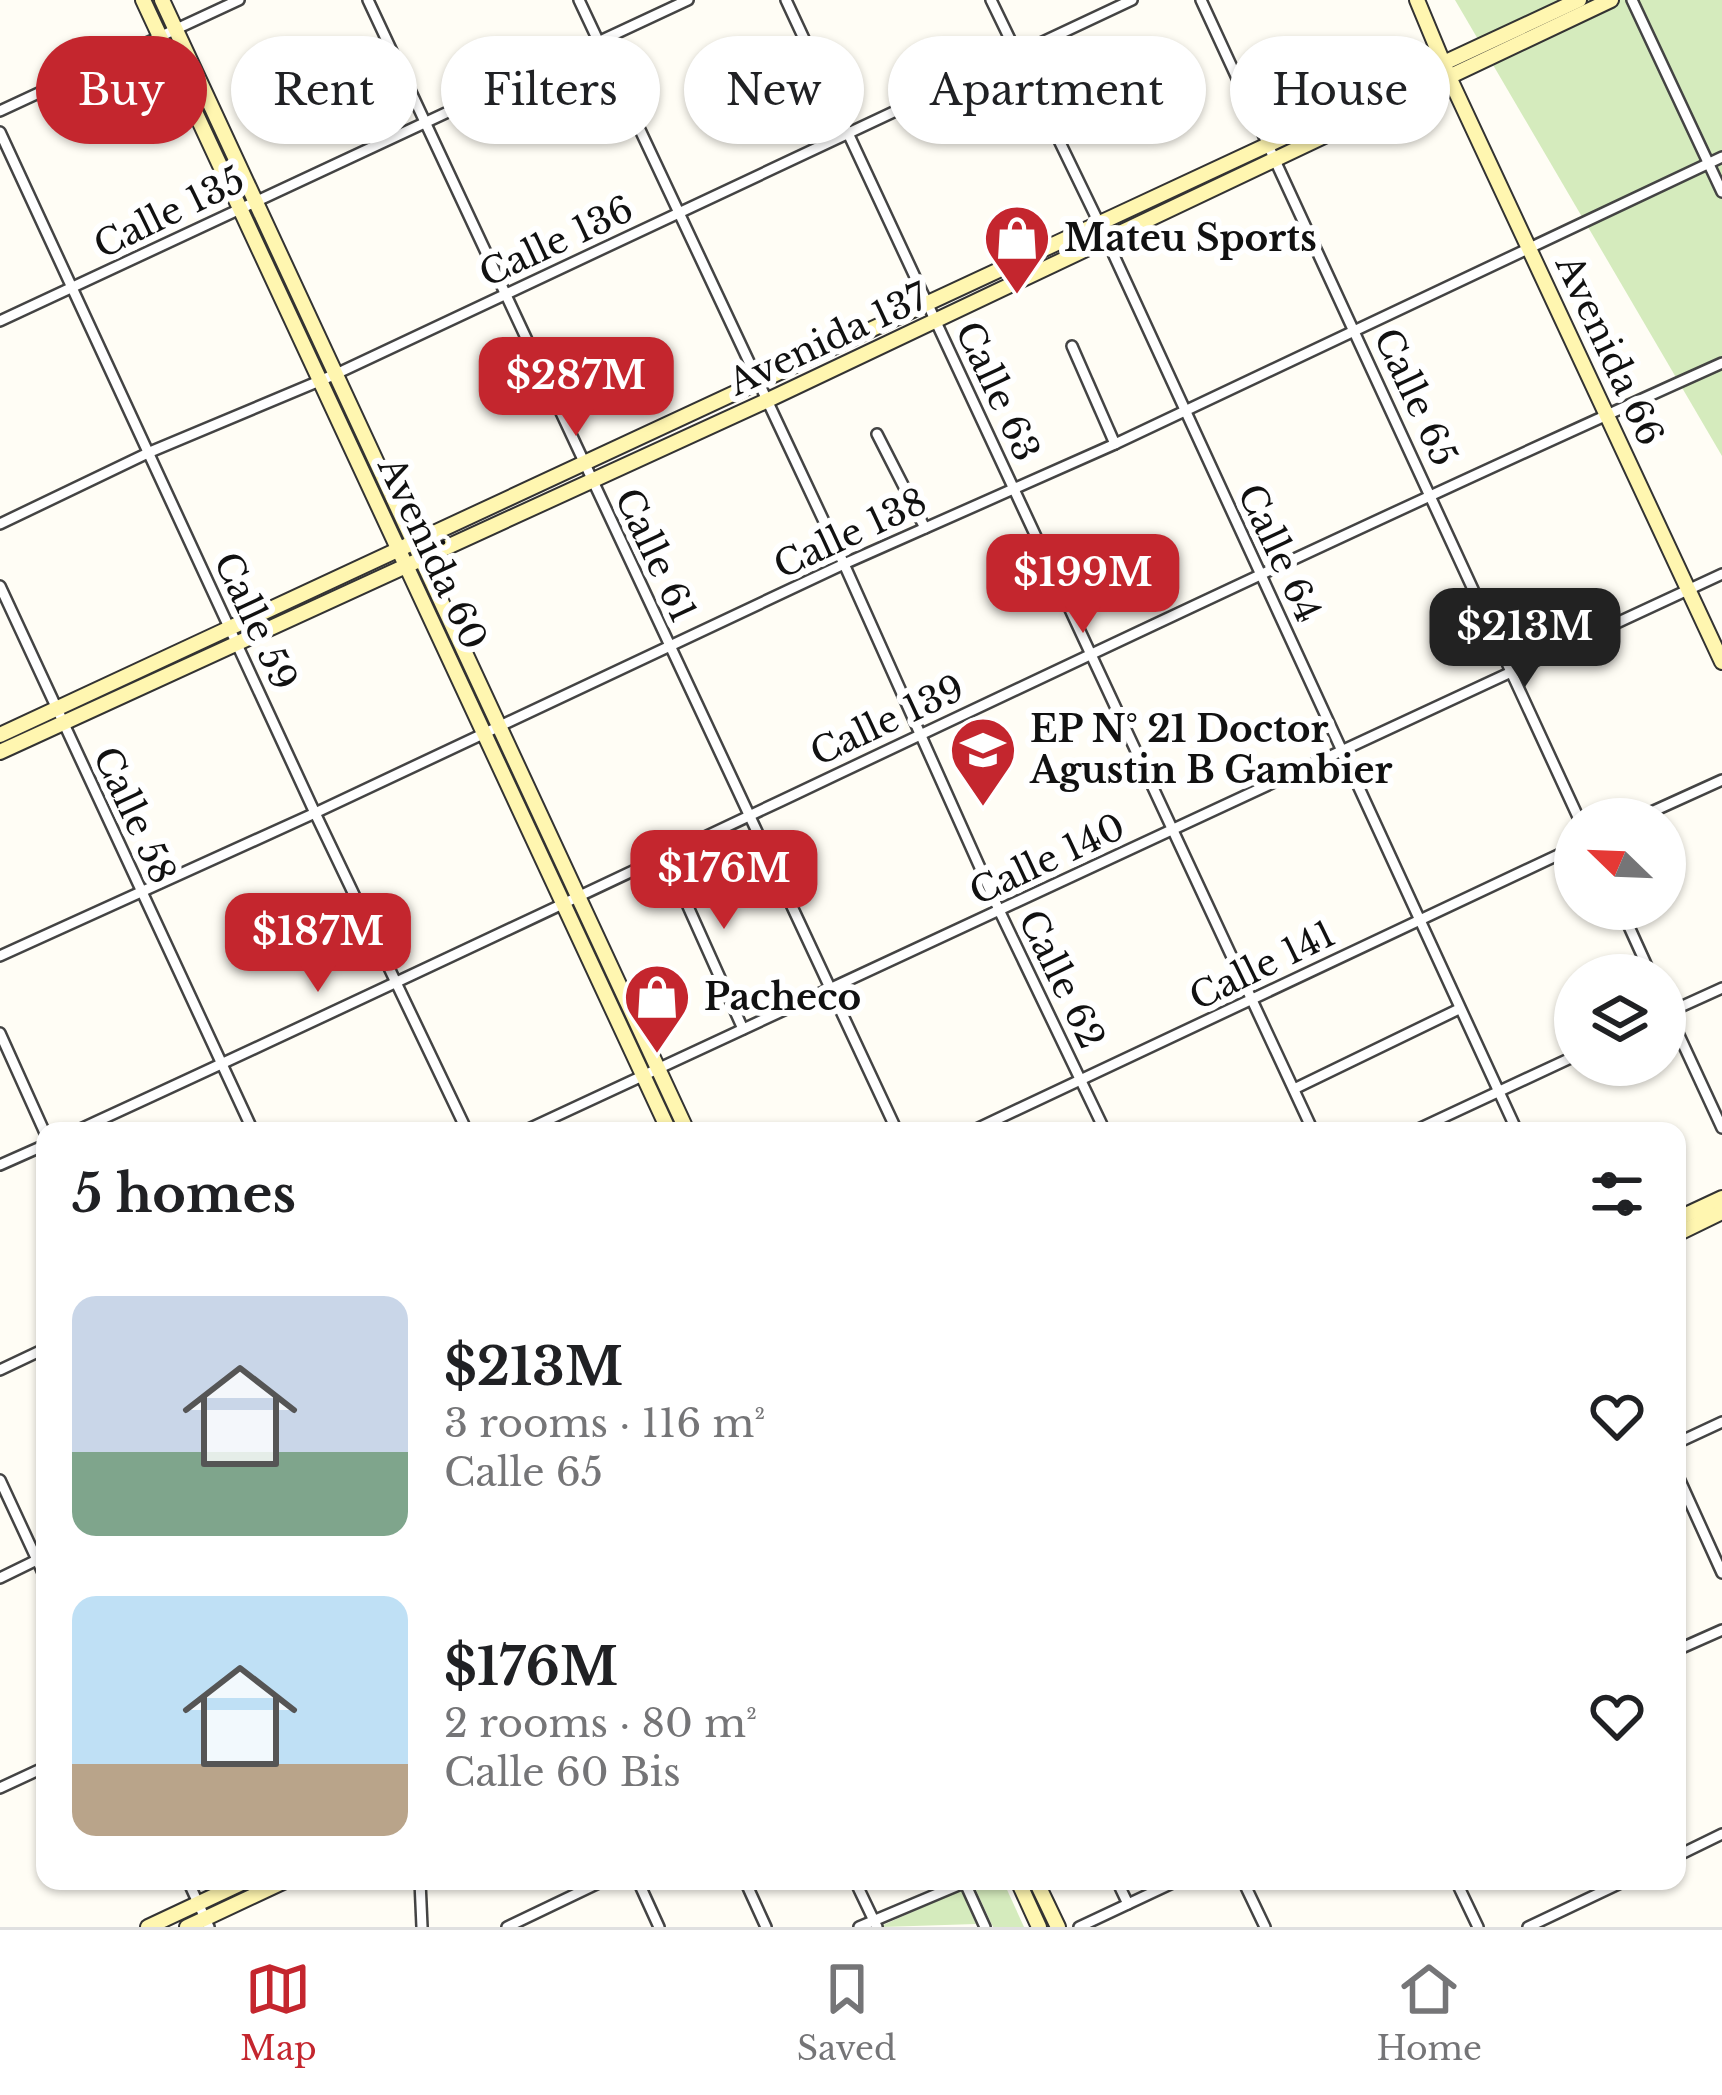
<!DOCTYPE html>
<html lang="en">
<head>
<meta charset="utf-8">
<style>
	:root { --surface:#fff; --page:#f2f2f2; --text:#202124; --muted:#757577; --line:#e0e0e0; --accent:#c4262e }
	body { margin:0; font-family:"Libre Baskerville",serif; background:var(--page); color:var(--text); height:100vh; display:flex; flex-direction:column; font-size:45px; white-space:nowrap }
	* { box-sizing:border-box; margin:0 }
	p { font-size:39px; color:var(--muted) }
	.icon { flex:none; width:66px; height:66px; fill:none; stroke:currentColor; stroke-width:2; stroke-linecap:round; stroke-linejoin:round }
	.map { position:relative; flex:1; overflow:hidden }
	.sheet { position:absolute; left:36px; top:1122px; width:1650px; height:768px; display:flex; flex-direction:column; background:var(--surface); border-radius:24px; box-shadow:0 3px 9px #0004 }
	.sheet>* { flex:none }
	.banner { position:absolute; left:36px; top:36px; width:1650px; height:108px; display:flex; gap:24px }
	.needle { width:78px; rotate:293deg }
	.buttons { position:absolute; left:1554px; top:798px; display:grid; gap:24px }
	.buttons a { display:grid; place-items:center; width:132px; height:132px; border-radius:50%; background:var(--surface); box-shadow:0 3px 9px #0004; font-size:60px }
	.price { position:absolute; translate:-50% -102px; padding:0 27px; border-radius:24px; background:var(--accent); color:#fff; font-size:39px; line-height:78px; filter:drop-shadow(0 3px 6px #0008) }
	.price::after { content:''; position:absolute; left:50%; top:72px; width:36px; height:27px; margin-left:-18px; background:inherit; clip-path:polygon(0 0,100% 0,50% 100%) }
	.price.on { background:#222; color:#fff }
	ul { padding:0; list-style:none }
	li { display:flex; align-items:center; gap:36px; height:300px; padding:0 36px }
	li span { display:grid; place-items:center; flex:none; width:336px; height:240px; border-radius:24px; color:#555 }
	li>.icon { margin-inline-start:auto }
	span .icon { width:144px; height:144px; fill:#fffc; stroke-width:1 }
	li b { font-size:51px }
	h2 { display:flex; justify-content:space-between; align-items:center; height:144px; padding:0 36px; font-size:51px }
	.pill { padding:0 42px; border-radius:54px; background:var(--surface); box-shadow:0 3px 9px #0004; font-size:42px; line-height:108px }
	.pill.on { background:var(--accent); color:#fff }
	.dock { display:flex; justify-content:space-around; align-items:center; height:168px; border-top:3px solid var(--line); background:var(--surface); font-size:33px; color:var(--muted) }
	.dock a { display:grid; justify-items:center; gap:6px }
	.dock .on { color:var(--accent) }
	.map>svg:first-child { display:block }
	.green { fill:#d5ebbd }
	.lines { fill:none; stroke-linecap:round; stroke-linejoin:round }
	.minor-casing { stroke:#444; stroke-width:14 }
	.secondary-casing { stroke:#333; stroke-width:18 }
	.minor { stroke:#fff; stroke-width:9 }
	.secondary { stroke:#fff6b0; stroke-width:14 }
	.labels { text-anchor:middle; stroke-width:12; stroke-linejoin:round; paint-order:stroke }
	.street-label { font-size:36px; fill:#111; stroke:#fff }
	.poi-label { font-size:36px; font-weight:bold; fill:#111; stroke:#fff; text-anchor:start }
</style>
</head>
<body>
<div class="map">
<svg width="1722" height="1927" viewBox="0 0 1722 1927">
	<rect width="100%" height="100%" fill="#fffdf5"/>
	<!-- green -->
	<g class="green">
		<path d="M1455 0H1722V456Z"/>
		<path d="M988 1881H1003L1024 1927H993L975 1888Z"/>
		<path d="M961 1890 976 1924 882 1927 881 1926Z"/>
	</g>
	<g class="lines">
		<!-- minor casing -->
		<g class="minor-casing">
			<g id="minor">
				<path d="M368 0 897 1131"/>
				<path d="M579 0 844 564 999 910 1105 1131"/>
				<path d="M786 0 1313 1131"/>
				<path d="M991 0 1099 223 1517 1131"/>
				<path d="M1201 0 1579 819"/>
				<path d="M1632 0 1722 192"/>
				<path d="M0 111 239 0"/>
				<path d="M0 132 315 813 467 1131"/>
				<path d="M0 321 688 0"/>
				<path d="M1072 346 1115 444"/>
				<path d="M877 434 925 528"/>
				<path d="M0 524 150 452 336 374 1132 0"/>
				<path d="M0 586 253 1131"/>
				<path d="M1636 819 1722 780"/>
				<path d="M664 853 743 1029"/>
				<path d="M1621 909 1651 975"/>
				<path d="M0 956 315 813 844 564 1115 444 1722 157"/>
				<path d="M1665 1005 1722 1128"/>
				<path d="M1667 1013 1722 988"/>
				<path d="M0 1033 45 1133"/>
				<path d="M1294 1089 1459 1009"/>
				<path d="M76 1131C626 879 1169 611 1722 363"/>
				<path d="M524 1131 1722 574"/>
				<path d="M972 1131 1575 847"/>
				<path d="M1414 1131 1575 1056"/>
				<path d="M0 1165 45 1145"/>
				<path d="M0 1370 40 1351"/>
				<path d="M1677 1443 1722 1422"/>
				<path d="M1677 1474 1722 1573"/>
				<path d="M0 1480 45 1577"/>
				<path d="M0 1578 45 1556"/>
				<path d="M1677 1650 1722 1630"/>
				<path d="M0 1788 45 1767"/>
				<path d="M1677 1856 1722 1834"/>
				<path d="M188 1881 209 1927"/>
				<path d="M420 1881 422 1927"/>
				<path d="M638 1881 659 1927"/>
				<path d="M745 1881 766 1927"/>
				<path d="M855 1881 877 1927"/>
				<path d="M964 1881 985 1927"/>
				<path d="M1117 1881 1128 1904"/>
				<path d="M1243 1881 1265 1927"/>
				<path d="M1456 1881 1478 1927"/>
				<path d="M507 1927 603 1881"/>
				<path d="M859 1927 968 1881"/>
				<path d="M1079 1927 1177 1881"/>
				<path d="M1528 1927 1625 1881"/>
			</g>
		</g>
		<!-- secondary casing -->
		<g class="secondary-casing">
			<g id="secondary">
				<path d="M143 0 669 1131"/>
				<path d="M162 0 687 1131"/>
				<path d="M1417 0 1449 77 1722 662"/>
				<path d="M0 735 1579 0"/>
				<path d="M0 752 768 400 1611 0"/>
				<path d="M1677 1219 1722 1198"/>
				<path d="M1677 1234 1722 1212"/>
				<path d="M1018 1881 1039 1927"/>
				<path d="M1036 1881 1058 1927"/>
				<path d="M148 1927 246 1881"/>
				<path d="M187 1927 285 1881"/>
			</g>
		</g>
		<!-- minor -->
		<use href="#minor" class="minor"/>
		<!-- secondary -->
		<use href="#secondary" class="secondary"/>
	</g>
	<!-- icons -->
	<defs>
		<g id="shop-pin" transform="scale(3.45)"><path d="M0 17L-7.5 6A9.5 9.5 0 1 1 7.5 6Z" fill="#c4262e" stroke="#fff"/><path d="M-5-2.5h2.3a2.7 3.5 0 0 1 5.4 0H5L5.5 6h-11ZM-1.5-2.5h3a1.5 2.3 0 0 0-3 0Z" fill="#fff"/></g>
		<g id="school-pin" transform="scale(3.45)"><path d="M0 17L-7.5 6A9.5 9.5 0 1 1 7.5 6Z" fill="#c4262e" stroke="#fff"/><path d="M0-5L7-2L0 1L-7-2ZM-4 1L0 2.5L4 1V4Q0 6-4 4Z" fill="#fff"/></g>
	</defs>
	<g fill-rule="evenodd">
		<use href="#shop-pin" x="1017" y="238"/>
		<use href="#school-pin" x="983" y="750"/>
		<use href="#shop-pin" x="657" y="997"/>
	</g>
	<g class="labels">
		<!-- street labels -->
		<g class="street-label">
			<text transform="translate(169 212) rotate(-26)" y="13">Calle 135</text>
			<text transform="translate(556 241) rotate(-25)" y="13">Calle 136</text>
			<text transform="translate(828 339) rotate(-25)" y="13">Avenida 137</text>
			<text transform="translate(1610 350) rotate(65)" y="13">Avenida 66</text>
			<text transform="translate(998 391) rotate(65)" y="13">Calle 63</text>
			<text transform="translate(1416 397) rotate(65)" y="13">Calle 65</text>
			<text transform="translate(850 533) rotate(-25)" y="13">Calle 138</text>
			<text transform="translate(433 553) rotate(65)" y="13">Avenida 60</text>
			<text transform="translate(1280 553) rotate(65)" y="13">Calle 64</text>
			<text transform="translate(656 555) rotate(65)" y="13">Calle 61</text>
			<text transform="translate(256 621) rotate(65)" y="13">Calle 59</text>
			<text transform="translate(887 720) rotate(-25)" y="13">Calle 139</text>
			<text transform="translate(135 815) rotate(65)" y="13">Calle 58</text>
			<text transform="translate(1047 859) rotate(-25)" y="13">Calle 140</text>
			<text transform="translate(1262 965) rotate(-26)" y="13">Calle 141</text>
			<text transform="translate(1062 979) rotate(64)" y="13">Calle 62</text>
		</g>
		<!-- poi labels -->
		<g class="poi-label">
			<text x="1064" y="251">Mateu Sports</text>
			<text x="1030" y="742">EP N° 21 Doctor<tspan x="1030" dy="41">Agustin B Gambier</tspan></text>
			<text x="704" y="1010">Pacheco</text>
		</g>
	</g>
</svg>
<div class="buttons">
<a><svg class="needle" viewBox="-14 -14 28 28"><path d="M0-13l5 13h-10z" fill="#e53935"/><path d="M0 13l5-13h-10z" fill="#757577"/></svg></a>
<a><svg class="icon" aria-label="layers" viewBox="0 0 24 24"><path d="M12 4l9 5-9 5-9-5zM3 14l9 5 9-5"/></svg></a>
</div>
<b class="price" style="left:576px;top:439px">$287M</b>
<b class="price" style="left:1083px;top:636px">$199M</b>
<b class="price on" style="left:1525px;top:690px">$213M</b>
<b class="price" style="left:724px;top:932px">$176M</b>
<b class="price" style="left:318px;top:995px">$187M</b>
<div class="banner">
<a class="pill on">Buy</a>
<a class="pill">Rent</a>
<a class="pill">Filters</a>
<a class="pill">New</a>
<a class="pill">Apartment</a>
<a class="pill">House</a>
</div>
<section class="sheet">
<h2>5 homes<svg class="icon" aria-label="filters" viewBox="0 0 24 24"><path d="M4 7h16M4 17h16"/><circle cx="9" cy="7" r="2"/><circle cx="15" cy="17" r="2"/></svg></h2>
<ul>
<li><span style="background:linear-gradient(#c9d6e8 65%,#7fa58c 0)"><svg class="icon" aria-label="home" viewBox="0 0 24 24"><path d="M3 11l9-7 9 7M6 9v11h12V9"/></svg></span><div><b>$213M</b><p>3 rooms · 116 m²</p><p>Calle 65</p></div><svg class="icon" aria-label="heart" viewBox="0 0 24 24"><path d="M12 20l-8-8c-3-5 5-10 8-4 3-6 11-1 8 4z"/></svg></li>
<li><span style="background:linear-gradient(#bfe0f5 70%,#b9a48a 0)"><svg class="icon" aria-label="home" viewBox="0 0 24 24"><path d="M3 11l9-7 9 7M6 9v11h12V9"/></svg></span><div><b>$176M</b><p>2 rooms · 80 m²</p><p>Calle 60 Bis</p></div><svg class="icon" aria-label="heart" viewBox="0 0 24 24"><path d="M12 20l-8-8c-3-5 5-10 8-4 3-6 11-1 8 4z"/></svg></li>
</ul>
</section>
</div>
<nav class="dock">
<a class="on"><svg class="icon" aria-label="map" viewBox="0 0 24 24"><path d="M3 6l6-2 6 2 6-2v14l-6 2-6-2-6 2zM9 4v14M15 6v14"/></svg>Map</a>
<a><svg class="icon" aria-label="saved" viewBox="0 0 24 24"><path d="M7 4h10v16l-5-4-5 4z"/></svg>Saved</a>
<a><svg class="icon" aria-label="home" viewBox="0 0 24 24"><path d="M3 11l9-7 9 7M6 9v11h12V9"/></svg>Home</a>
</nav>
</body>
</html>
